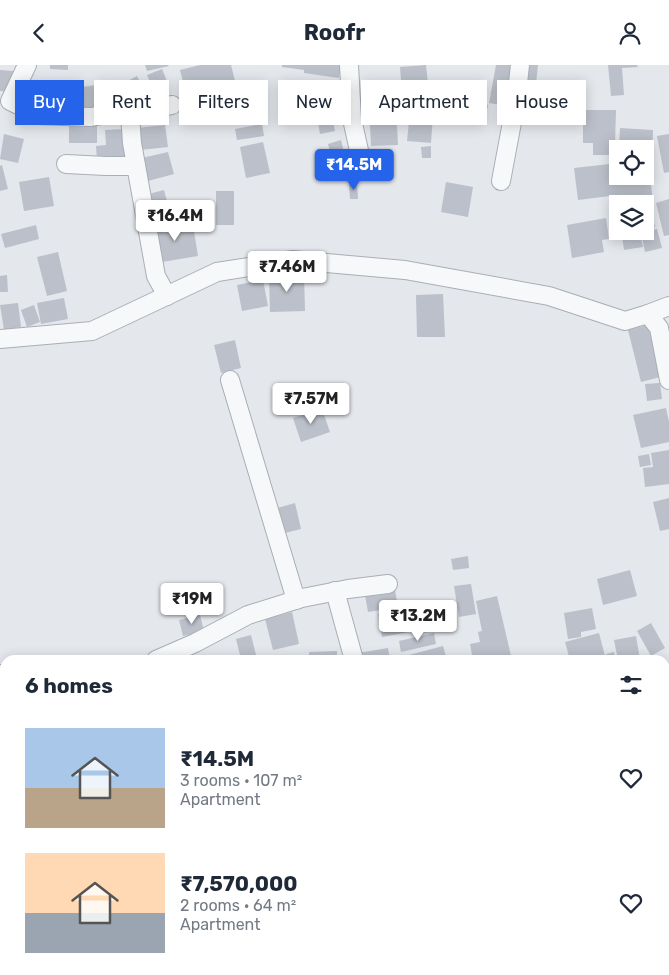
<!DOCTYPE html>
<html lang="en">
<head>
<meta charset="utf-8">
<style>
	:root { --surface:#fff; --page:#f2f2f3; --text:#1f2937; --muted:#747a83; --accent:#2563eb }
	body { margin:0; font-family:Rubik,sans-serif; background:var(--page); color:var(--text); height:100vh; display:flex; flex-direction:column; font-size:19px; white-space:nowrap }
	* { box-sizing:border-box; margin:0 }
	p { font-size:16px; color:var(--muted) }
	.icon { flex:none; width:28px; height:28px; fill:none; stroke:currentColor; stroke-width:2; stroke-linecap:round; stroke-linejoin:round }
	.map { position:relative; flex:1; overflow:hidden }
	.drawer { position:absolute; left:0px; top:590px; width:670px; height:320px; display:flex; flex-direction:column; background:var(--surface); border-radius:15px 15px 0 0; box-shadow:0 2px 12px #0003 }
	.drawer>* { flex:none }
	.guide { position:absolute; left:15px; top:15px; width:640px; height:45px; display:flex; gap:10px }
	.tools { position:absolute; left:609px; top:75px; display:grid; gap:10px }
	.tools a { display:grid; place-items:center; width:45px; height:45px; border-radius:0px; background:var(--surface); box-shadow:0 2px 12px #0003; font-size:25px }
	.price { position:absolute; translate:-50% -42px; padding:0 11px; border-radius:5px; background:#fff; color:#222; font-size:16px; line-height:32px; filter:drop-shadow(0 1px 2px #0008) }
	.price::after { content:''; position:absolute; left:50%; top:30px; width:15px; height:11px; margin-left:-8px; background:inherit; clip-path:polygon(0 0,100% 0,50% 100%) }
	.price.selected { background:var(--accent); color:#fff }
	ul { padding:0; list-style:none }
	li { display:flex; align-items:center; gap:15px; height:125px; padding:0 25px }
	li span { display:grid; place-items:center; flex:none; width:140px; height:100px; border-radius:0px; color:#555 }
	li>.icon { margin-inline-start:auto }
	span .icon { width:60px; height:60px; fill:#fffc; stroke-width:1 }
	li b { font-size:21px }
	h2 { display:flex; justify-content:space-between; align-items:center; height:60px; padding:0 25px; font-size:21px }
	.tag { padding:0 18px; border-radius:0px; background:var(--surface); box-shadow:0 2px 12px #0003; font-size:18px; line-height:45px }
	.tag.selected { background:var(--accent); color:#fff }
	header { display:flex; justify-content:space-between; align-items:center; height:65px; padding:0 25px; background:var(--surface); font-size:22px; font-weight:700 }
	.map>svg:first-child { display:block }
	.building { fill:#bbc0ca }
	.lines { fill:none; stroke-linecap:round; stroke-linejoin:round }
	.minor-casing { stroke:#a9aeb7; stroke-width:20 }
	.secondary-casing { stroke:#a9aeb7; stroke-width:28 }
	.minor { stroke:#f7f8fa; stroke-width:18 }
	.secondary { stroke:#fff; stroke-width:25 }
</style>
</head>
<body>
<header><svg class="icon" aria-label="back" viewBox="0 0 24 24"><path d="M15 5l-7 7 7 7"/></svg>Roofr<svg class="icon" aria-label="person" viewBox="0 0 24 24"><circle cx="12" cy="8" r="4"/><path d="M4 21q1-7 8-7t8 7"/></svg></header>
<div class="map">
<svg width="669" height="910" viewBox="0 0 669 910">
	<rect width="100%" height="100%" fill="#e4e7ec"/>
	<!-- building -->
	<g class="building">
		<path d="M50 0H68V5L50 4Z"/>
		<path d="M145 0H168L169 1 147 6Z"/>
		<path d="M200 0H231L236 20 187 32 180 5Z"/>
		<path d="M282 0H341L339 13 304 8V5L282 2Z"/>
		<path d="M426 0 430 38 403 40 400 2Z"/>
		<path d="M496 0H514L507 41 489 38Z"/>
		<path d="M525 0H538L536 19 523 18Z"/>
		<path d="M608 0H637L638 2 622 3 624 30 611 31Z"/>
		<path d="M162 4 169 21 155 28 147 10Z"/>
		<path d="M0 5 13 6 10 27 0 26Z"/>
		<path d="M137 11 149 34 133 42 122 19Z"/>
		<path d="M50 18 54 39 28 44 24 23Z"/>
		<path d="M449 19 451 41 433 43 431 21Z"/>
		<path d="M96 20 100 44 73 49 69 24Z"/>
		<path d="M484 20 488 43 464 47 460 24Z"/>
		<path d="M256 31 261 54 233 59 229 36Z"/>
		<path d="M583 45H616L615 79H610V90H593V78H583Z"/>
		<path d="M331 47 335 66 320 69 317 50Z"/>
		<path d="M410 47 433 49 431 78 407 76Z"/>
		<rect x="69" y="58" width="28" height="20"/>
		<path d="M262 59 264 71 237 75 235 64Z"/>
		<path d="M165 60 168 82 140 85 137 63Z"/>
		<path d="M370 60H397L398 80 371 81Z"/>
		<path d="M620 63 653 65 652 104H645V84H625V82H619Z"/>
		<path d="M125 64 127 94 97 95 96 81 106 80 105 65Z"/>
		<path d="M4 69 24 74 18 98 0 94Z"/>
		<path d="M669 69V107L664 108 657 71Z"/>
		<path d="M341 75 345 91 332 94 328 79Z"/>
		<path d="M263 77 270 108 246 113 240 82Z"/>
		<path d="M431 81V93H422L421 82Z"/>
		<path d="M168 87 174 109 148 116 142 93Z"/>
		<path d="M610 99 612 116 650 112 653 137 618 139V141H611L610 131 578 135 574 103Z"/>
		<path d="M2 100 8 124 0 126V101Z"/>
		<path d="M49 112 54 141 24 146 19 117Z"/>
		<path d="M446 117 473 122 468 152 441 147Z"/>
		<path d="M349 119H357L358 134H350Z"/>
		<path d="M164 125 171 151 155 156 149 129Z"/>
		<rect x="216" y="126" width="18" height="34"/>
		<path d="M669 134V170L664 171 656 138Z"/>
		<path d="M651 143 655 162 645 164V144Z"/>
		<path d="M606 153 609 174 602 175 604 187 572 193 567 160Z"/>
		<path d="M192 154 198 191 156 198 151 168 165 166 164 159Z"/>
		<path d="M36 160 39 174 5 183 1 169Z"/>
		<path d="M657 164 662 183 645 187 641 167Z"/>
		<path d="M640 168 643 182 624 185 622 171Z"/>
		<path d="M58 187 67 226 47 231 37 192Z"/>
		<path d="M269 209H304L305 246 270 247Z"/>
		<path d="M7 210 8 227H0V211Z"/>
		<path d="M263 215 268 241 242 246 237 220Z"/>
		<path d="M443 229 445 272H417L416 230Z"/>
		<path d="M64 233 68 254 41 259 37 238Z"/>
		<path d="M18 238 21 262 4 265 0 240Z"/>
		<path d="M34 240 40 257 27 262 21 245Z"/>
		<path d="M651 259 664 311 641 317 628 265Z"/>
		<path d="M235 275 241 303 221 308 214 280Z"/>
		<path d="M660 318 662 334 647 336 645 319Z"/>
		<path d="M666 343 669 357V377L641 383 633 350Z"/>
		<path d="M322 344 330 367 301 377 293 353Z"/>
		<path d="M669 385V419L645 422 643 403 653 402 651 388Z"/>
		<path d="M649 389 651 400 640 402 638 391Z"/>
		<path d="M669 433V464L660 466 653 437Z"/>
		<path d="M295 438 301 464 281 469 274 444Z"/>
		<path d="M468 491 469 503 453 505 451 494Z"/>
		<path d="M630 505 637 531 603 540 597 514Z"/>
		<path d="M471 519 476 549 459 552 454 521Z"/>
		<path d="M395 525 398 542 368 547 365 530Z"/>
		<path d="M497 531 512 595H473L470 579 480 577 478 567 482 566 476 536Z"/>
		<path d="M422 542 424 560 410 562 407 544Z"/>
		<path d="M592 543 596 564 581 567V572L568 574 564 548Z"/>
		<path d="M405 544 409 567 382 572 378 549Z"/>
		<path d="M292 547 299 579 273 585 265 554Z"/>
		<path d="M200 550 204 566 183 571 179 555Z"/>
		<path d="M651 558 665 583 651 591 637 566Z"/>
		<path d="M434 568 436 579 401 587 399 576Z"/>
		<path d="M599 568 606 595H570L565 577Z"/>
		<path d="M251 570 256 590 241 594 236 574Z"/>
		<path d="M636 571 640 595H618L614 575Z"/>
		<path d="M443 581 447 595H411L409 590Z"/>
		<path d="M388 583 390 595H360L358 588Z"/>
		<path d="M337 586V595H309V587Z"/>
		<path d="M614 587 616 595H608L606 589Z"/>
		<path d="M0 623 5 625V654L0 653Z"/>
		<path d="M0 752 5 753V762L1 781Z"/>
		<path d="M669 893V910H659L662 905H665V899Z"/>
		<rect x="124" y="905" width="23" height="5"/>
		<path d="M162 905H191L190 910H161Z"/>
	</g>
	<g class="lines">
		<!-- minor casing -->
		<g class="minor-casing">
			<g id="minor">
				<path d="M27 0 10 36 39 50 91 52 113 48 130 49 132 78 156 211 167 231"/>
				<path d="M349 0 352 54 362 99"/>
				<path d="M130 49 172 40"/>
				<path d="M66 99 106 101H136"/>
				<path d="M501 116 516 36 520 0"/>
				<path d="M669 241 648 249 659 263 669 315"/>
				<path d="M0 274 92 266 217 207 293 195 405 205 549 231 625 256 648 249"/>
				<path d="M230 315 296 535"/>
				<path d="M335 526 354 595"/>
				<path d="M156 595 195 578 248 550 302 533 348 524 388 519"/>
				<path d="M0 609 5 611"/>
				<path d="M665 678 669 676"/>
				<path d="M0 802 5 803"/>
				<path d="M0 899 5 884"/>
				<path d="M214 910 216 905"/>
			</g>
		</g>
		<!-- secondary casing -->
		<g class="secondary-casing">
			<g id="secondary">
				<path d="M665 843 669 837"/>
				<path d="M630 910 632 905"/>
			</g>
		</g>
		<!-- minor -->
		<use href="#minor" class="minor"/>
		<!-- secondary -->
		<use href="#secondary" class="secondary"/>
	</g>
</svg>
<div class="tools">
<a><svg class="icon" aria-label="locate" viewBox="0 0 24 24"><circle cx="12" cy="12" r="6"/><path d="M12 2v4M12 18v4M2 12h4M18 12h4"/></svg></a>
<a><svg class="icon" aria-label="layers" viewBox="0 0 24 24"><path d="M12 4l9 5-9 5-9-5zM3 14l9 5 9-5"/></svg></a>
</div>
<b class="price selected" style="left:354px;top:126px">₹14.5M</b>
<b class="price" style="left:175px;top:177px">₹16.4M</b>
<b class="price" style="left:287px;top:228px">₹7.46M</b>
<b class="price" style="left:311px;top:360px">₹7.57M</b>
<b class="price" style="left:192px;top:560px">₹19M</b>
<b class="price" style="left:418px;top:577px">₹13.2M</b>
<div class="guide">
<a class="tag selected">Buy</a>
<a class="tag">Rent</a>
<a class="tag">Filters</a>
<a class="tag">New</a>
<a class="tag">Apartment</a>
<a class="tag">House</a>
</div>
<section class="drawer">
<h2>6 homes<svg class="icon" aria-label="filters" viewBox="0 0 24 24"><path d="M4 7h16M4 17h16"/><circle cx="9" cy="7" r="2"/><circle cx="15" cy="17" r="2"/></svg></h2>
<ul>
<li><span style="background:linear-gradient(#a9c7e8 60%,#b9a48a 0)"><svg class="icon" aria-label="home" viewBox="0 0 24 24"><path d="M3 11l9-7 9 7M6 9v11h12V9"/></svg></span><div><b>₹14.5M</b><p>3 rooms · 107 m²</p><p>Apartment</p></div><svg class="icon" aria-label="heart" viewBox="0 0 24 24"><path d="M12 20l-8-8c-3-5 5-10 8-4 3-6 11-1 8 4z"/></svg></li>
<li><span style="background:linear-gradient(#ffd9b3 60%,#9aa5b1 0)"><svg class="icon" aria-label="home" viewBox="0 0 24 24"><path d="M3 11l9-7 9 7M6 9v11h12V9"/></svg></span><div><b>₹7,570,000</b><p>2 rooms · 64 m²</p><p>Apartment</p></div><svg class="icon" aria-label="heart" viewBox="0 0 24 24"><path d="M12 20l-8-8c-3-5 5-10 8-4 3-6 11-1 8 4z"/></svg></li>
</ul>
</section>
</div>
</body>
</html>
